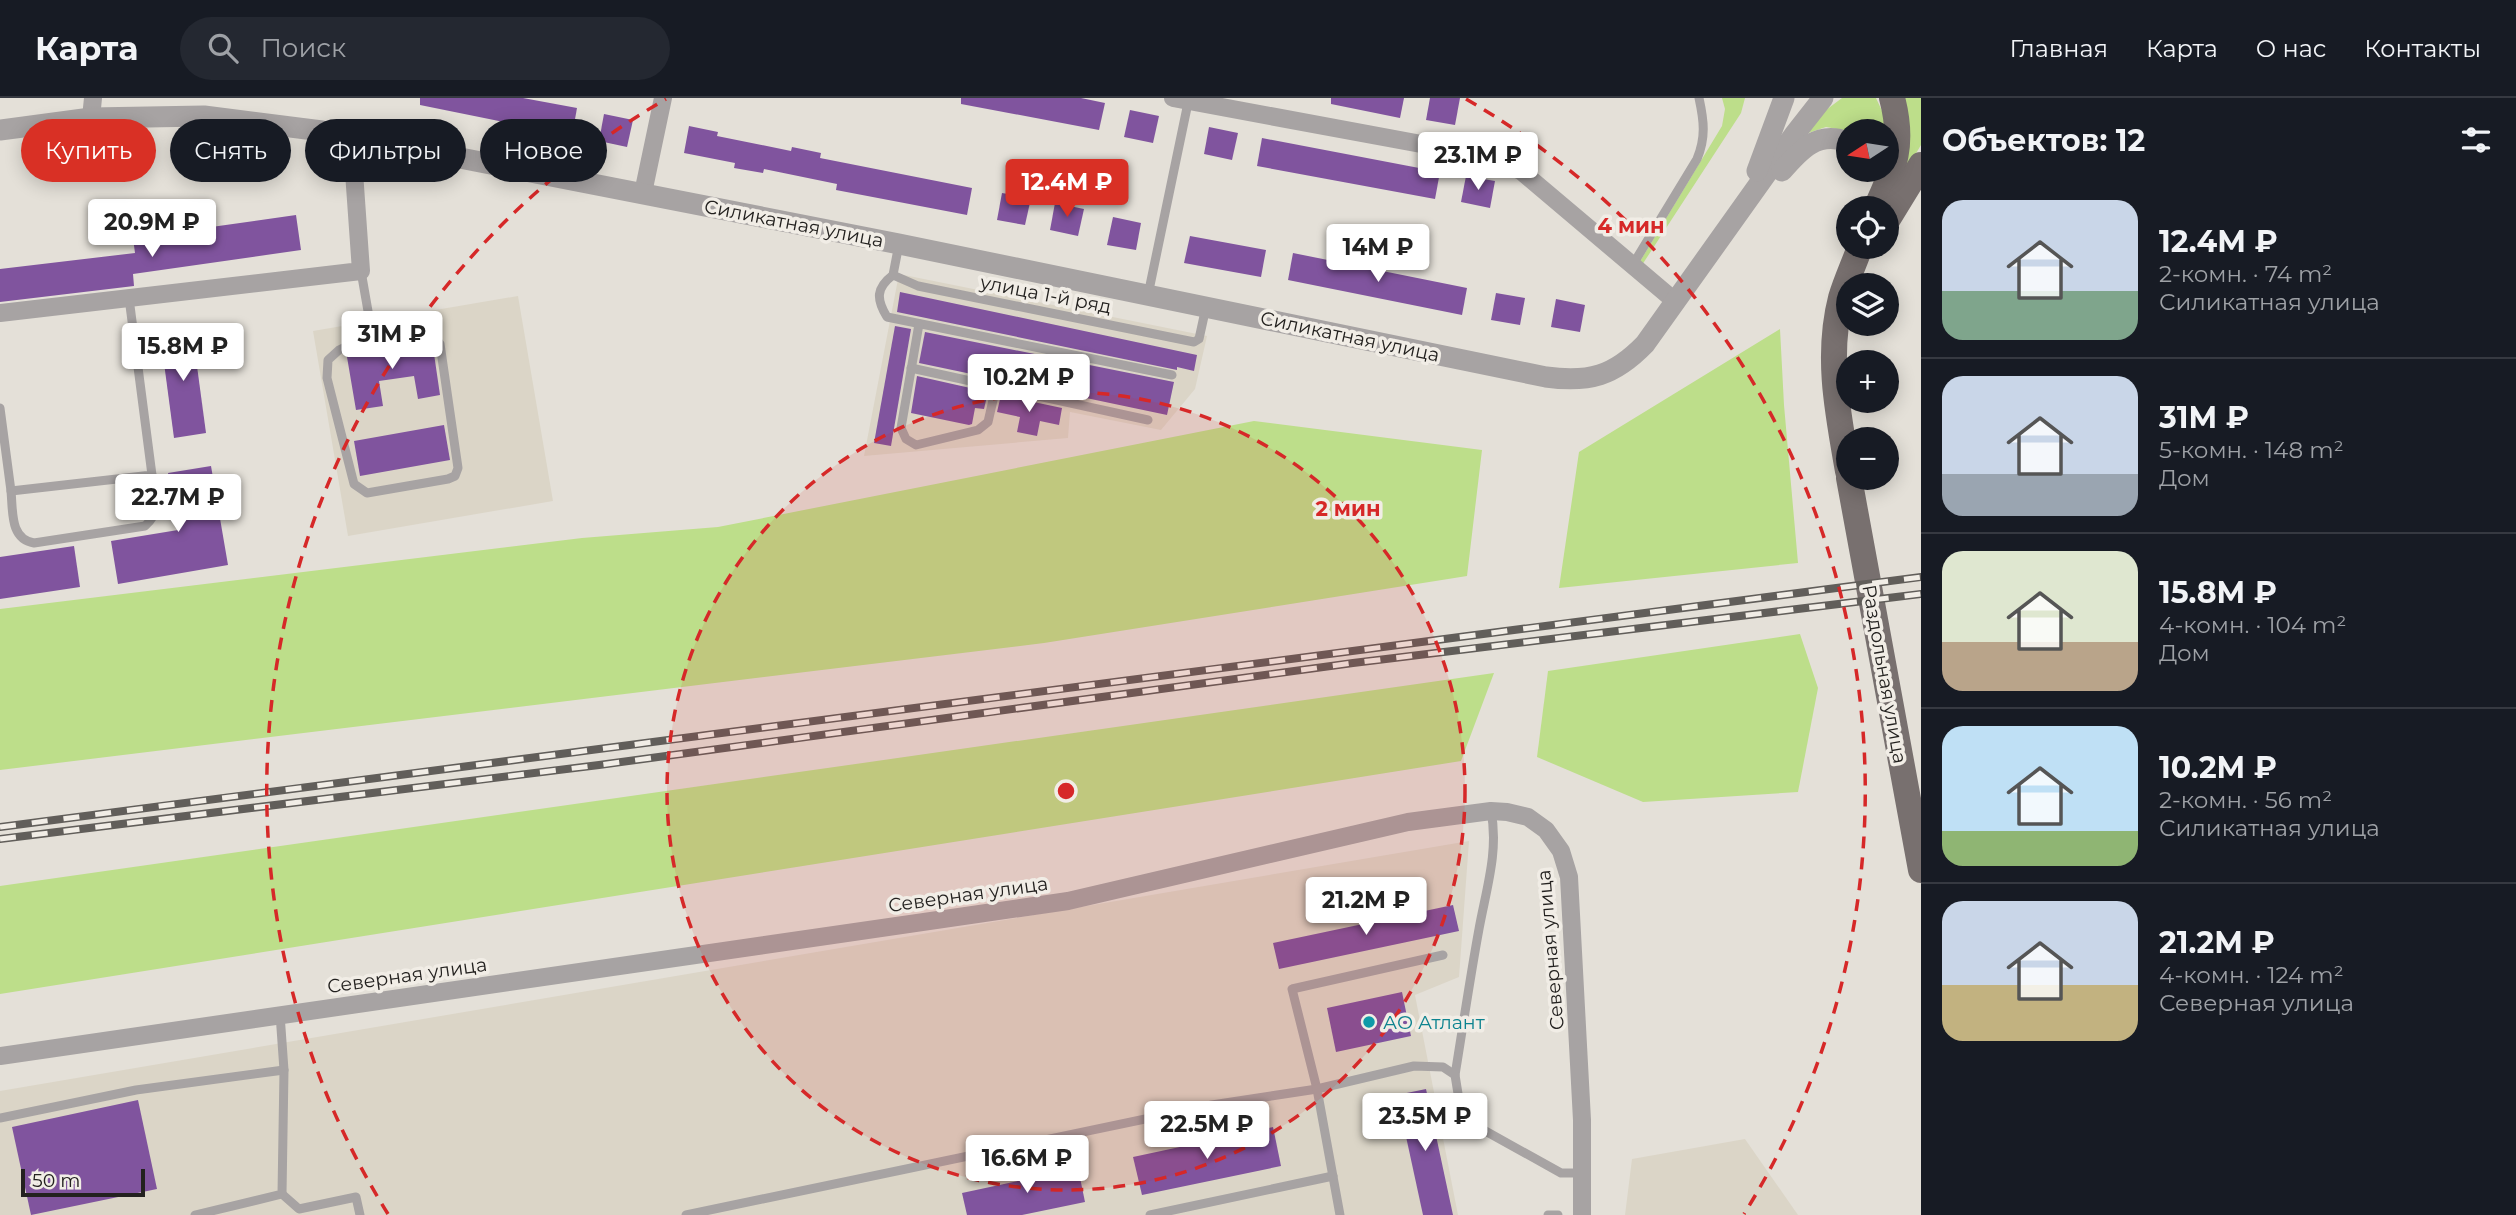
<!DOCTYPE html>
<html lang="ru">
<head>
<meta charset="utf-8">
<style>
	:root { --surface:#171b24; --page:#242831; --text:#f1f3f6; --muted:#9ea1a6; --line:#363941; --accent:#d93025 }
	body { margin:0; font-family:Montserrat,sans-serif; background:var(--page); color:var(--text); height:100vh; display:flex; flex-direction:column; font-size:26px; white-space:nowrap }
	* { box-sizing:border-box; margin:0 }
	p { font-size:23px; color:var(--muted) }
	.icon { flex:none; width:38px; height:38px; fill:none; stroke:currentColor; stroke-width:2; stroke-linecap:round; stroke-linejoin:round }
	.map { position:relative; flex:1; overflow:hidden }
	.side { display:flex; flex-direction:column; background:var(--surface); width:595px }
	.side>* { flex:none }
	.hud { position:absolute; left:21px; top:21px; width:665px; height:63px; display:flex; gap:14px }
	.needle { width:46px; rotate:258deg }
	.buttons { position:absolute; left:1836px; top:21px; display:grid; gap:14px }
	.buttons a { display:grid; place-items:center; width:63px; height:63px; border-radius:50%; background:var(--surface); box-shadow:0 4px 18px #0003; font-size:35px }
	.scale { position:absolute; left:21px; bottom:18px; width:124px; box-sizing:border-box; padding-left:7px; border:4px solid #23211f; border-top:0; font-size:19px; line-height:24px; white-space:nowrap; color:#23211f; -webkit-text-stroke:5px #f1ede6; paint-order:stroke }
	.price { position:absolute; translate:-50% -60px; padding:0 16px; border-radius:7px; background:#fff; color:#222; font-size:23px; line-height:46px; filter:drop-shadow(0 2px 4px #0008) }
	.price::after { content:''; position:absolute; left:50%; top:42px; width:21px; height:16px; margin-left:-10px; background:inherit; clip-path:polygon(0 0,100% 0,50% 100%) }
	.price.active { background:var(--accent); color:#fff }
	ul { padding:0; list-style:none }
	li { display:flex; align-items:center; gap:21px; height:175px; padding:0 21px }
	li+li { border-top:2px solid var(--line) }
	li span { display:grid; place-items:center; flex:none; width:196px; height:140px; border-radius:21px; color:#555 }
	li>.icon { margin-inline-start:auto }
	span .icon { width:84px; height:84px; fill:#fffc; stroke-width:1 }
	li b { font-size:30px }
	h2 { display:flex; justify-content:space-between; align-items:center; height:84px; padding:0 21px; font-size:30px }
	.pill { padding:0 24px; border-radius:32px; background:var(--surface); box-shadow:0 4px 18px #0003; font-size:24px; line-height:63px }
	.pill.active { background:var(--accent); color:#fff }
	header { display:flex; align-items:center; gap:42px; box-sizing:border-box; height:98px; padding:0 35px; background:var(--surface); border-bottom:2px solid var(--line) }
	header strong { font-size:33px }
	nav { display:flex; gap:38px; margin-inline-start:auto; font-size:24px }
	.search { width:490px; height:63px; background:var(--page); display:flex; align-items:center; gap:18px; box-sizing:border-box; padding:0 24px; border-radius:38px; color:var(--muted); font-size:26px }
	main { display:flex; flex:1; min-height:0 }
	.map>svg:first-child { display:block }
	.built { fill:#dbd5c7 }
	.green { fill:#bdde8a }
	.building { fill:#80549e }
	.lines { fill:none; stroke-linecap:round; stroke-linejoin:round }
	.service { stroke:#a7a3a3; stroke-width:9 }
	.minor { stroke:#a7a3a3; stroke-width:18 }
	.tertiary { stroke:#a7a3a3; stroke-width:21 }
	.primary { stroke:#78706f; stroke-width:26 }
	.rail-casing { stroke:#615e5a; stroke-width:8 }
	.rail { stroke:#f1ede6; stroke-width:5; stroke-dasharray:16; stroke-linecap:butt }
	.ring { fill:none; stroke:#d62828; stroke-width:3.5; stroke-dasharray:12 9 }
	.culture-dot { fill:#0f9aa8; stroke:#f1ede6; stroke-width:2.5 }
	.labels { text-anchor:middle; stroke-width:7; stroke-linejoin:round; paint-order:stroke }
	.street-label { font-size:19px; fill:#23211f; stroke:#f1ede6 }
	.culture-label { font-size:19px; fill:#0d838f; stroke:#f1ede6; text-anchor:start }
	.centre { fill:#d62828; stroke:#f1ede6; stroke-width:3.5 }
	.ring-label { font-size:21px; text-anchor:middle; font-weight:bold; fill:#d62828; stroke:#f1ede6; stroke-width:7; stroke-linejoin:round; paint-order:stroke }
</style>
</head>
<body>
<header>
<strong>Карта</strong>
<div class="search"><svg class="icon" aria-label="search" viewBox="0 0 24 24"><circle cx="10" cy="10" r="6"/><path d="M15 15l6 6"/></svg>Поиск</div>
<nav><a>Главная</a><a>Карта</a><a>О нас</a><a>Контакты</a></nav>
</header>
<main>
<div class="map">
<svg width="1921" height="1117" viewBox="0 0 1921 1117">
	<rect width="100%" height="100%" fill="#e4e0d8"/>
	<!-- built -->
	<g class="built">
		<path d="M899 176 1207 238 1195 291 1161 332 1070 314 1068 340 864 358Z"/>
		<path d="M518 198 553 403 348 438 313 233Z"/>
		<path d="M1469 743 1459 879 1415 897 1458 1117H0V993Z"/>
		<path d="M1745 1041 1798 1117H1625L1632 1061Z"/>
	</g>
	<!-- green -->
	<g class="green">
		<path d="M1722 0H1745L1741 15 1642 167 1639 165 1722 28 1725 11Z"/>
		<path d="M1842 0H1876L1883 15 1886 33H1849L1826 29 1805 36 1826 12Z"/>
		<path d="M1900 0H1921V47L1903 77Z"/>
		<path d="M1780 231 1784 307 1798 465 1559 490 1579 354Z"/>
		<path d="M1254 323 1482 352 1467 478 1044 545 0 672V511L582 440 718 429Z"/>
		<path d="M1800 536 1818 590 1798 694 1643 704 1537 659 1548 573Z"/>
		<path d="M1494 575 1461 663 0 896V788Z"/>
	</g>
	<!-- building -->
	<g class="building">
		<path d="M420 0H523L577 10 572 38 420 7Z"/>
		<path d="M961 0H1081L1105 5 1099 32 961 6Z"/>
		<path d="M1331 0H1404L1400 20 1331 6Z"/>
		<path d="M1430 0H1460L1455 27 1426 22Z"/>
		<path d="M1130 12 1159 18 1153 45 1124 39Z"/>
		<path d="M604 16 633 22 627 49 599 43Z"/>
		<path d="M689 28 718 34 717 38 791 53 792 49 821 55 820 60 972 90 967 117 836 92 837 86 764 71 763 75 734 70 735 65 684 55Z"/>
		<path d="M1209 29 1238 35 1232 62 1204 56Z"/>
		<path d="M1262 40 1440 74 1435 101 1257 68Z"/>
		<path d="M1466 78 1495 83 1490 110 1461 104Z"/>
		<path d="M1002 95 1031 100 1025 127 997 122Z"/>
		<path d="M1055 105 1084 111 1078 138 1050 132Z"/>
		<path d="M296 117 301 152 133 176 134 188 0 204V171L135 155 133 140Z"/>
		<path d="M1113 119 1141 125 1136 152 1107 147Z"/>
		<path d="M1190 138 1266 152 1261 179 1184 165Z"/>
		<path d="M1293 155 1467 190 1462 217 1288 182Z"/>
		<path d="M900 194 1197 257 1194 273 1177 269V272L897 214Z"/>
		<path d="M1496 195 1525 200 1520 227 1491 222Z"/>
		<path d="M1556 201 1585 207 1580 234 1551 229Z"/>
		<path d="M895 228 911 231 891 348 874 345Z"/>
		<path d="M192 231 206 335 174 340 160 235Z"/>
		<path d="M925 234 1174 284 1167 317 919 265Z"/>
		<path d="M410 241 411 248 430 245 433 249 440 297 418 301 414 278 379 283 383 308 356 312 347 259 370 255 368 248Z"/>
		<path d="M917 278 988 294 984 311 975 310 972 326 969 327 911 315Z"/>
		<path d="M1001 297 1062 310 1059 327 1040 323 1037 338 1017 334 1020 319 997 314Z"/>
		<path d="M444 327 450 362 360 378 354 343Z"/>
		<path d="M211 368 228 467 118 486 111 443 178 432 168 375Z"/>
		<path d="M74 448 80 489 0 501V459Z"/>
		<path d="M1453 807 1459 833 1279 871 1273 845Z"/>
		<path d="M1402 894 1411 938 1336 954 1327 910Z"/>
		<path d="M1426 991 1453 1117H1423L1397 997Z"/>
		<path d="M138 1002 157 1091 31 1117 12 1029Z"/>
		<path d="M1273 1029 1281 1068 1142 1097 1133 1059Z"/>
		<path d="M1078 1070 1085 1104 1022 1117H967L962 1095Z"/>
	</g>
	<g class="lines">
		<!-- service -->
		<g class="service">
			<path d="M899 146 893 177C876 190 876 201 887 219L1172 277"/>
			<path d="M1632 168 1697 61C1706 39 1704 23 1699 0"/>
			<path d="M361 173 372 236 339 252 328 262 327 280 354 386 367 395 448 381 455 378 458 370 440 246C425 223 395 232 372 236"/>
			<path d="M893 177 918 188 1194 244 1199 241 1206 209"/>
			<path d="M1148 197 1189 0"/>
			<path d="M919 226 901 330 906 341 916 347 978 332 988 324 996 289"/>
			<path d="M911 270 1148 322"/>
			<path d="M0 310 11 393 152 377 129 200"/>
			<path d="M11 393C13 414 10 441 34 445L145 428C163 412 155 398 152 377"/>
			<path d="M1455 977C1463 928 1470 880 1479 831 1486 792 1499 753 1491 713"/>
			<path d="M0 1020 136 992 284 972"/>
			<path d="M282 1096 299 1111 356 1099 360 1117"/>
			<path d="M195 1117 282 1096 284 972 280 916"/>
			<path d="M686 1117 1212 1007 1317 991 1292 891 1443 857"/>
			<path d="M1150 1117 1333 1078"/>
			<path d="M1340 1117 1317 991 1414 968 1443 969 1455 977 1460 1008 1471 1025 1561 1075H1582"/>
			<path d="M1548 1117H1558"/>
		</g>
		<!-- minor -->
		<g class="minor">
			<path d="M1173 0 1486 58 1521 73 1676 204"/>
			<path d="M91 20 93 0"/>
			<path d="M643 95 663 0"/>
			<path d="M0 215 361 173 354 74 361 41"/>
			<path d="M0 958 1068 803 1408 724 1491 713 1507 714 1528 719 1546 732 1561 753 1569 779 1582 1022V1117"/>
		</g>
		<!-- tertiary -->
		<g class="tertiary">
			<path d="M0 32 91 20 204 18 322 33 899 146 1546 279C1589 285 1614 278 1645 246L1794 37 1823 0"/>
			<path d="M1757 73 1784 0"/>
			<path d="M1782 73C1800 52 1818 32 1848 44"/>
		</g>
		<!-- primary -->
		<g class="primary">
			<path d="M1876 110C1895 70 1904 45 1892 0"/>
			<path d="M1886 124 1921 67"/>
			<path d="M1848 373C1838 316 1826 258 1841 200 1846 183 1854 166 1860 149"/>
			<path d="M1849 380 1921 772"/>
		</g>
		<!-- rail casing -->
		<g class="rail-casing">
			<g id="rail">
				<path d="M0 729 1921 479"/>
				<path d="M0 741 599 667 1353 565 1921 496"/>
			</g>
		</g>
		<!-- rail -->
		<use href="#rail" class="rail"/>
	</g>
	<!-- distance rings -->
	<circle cx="1066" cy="693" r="399" fill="#d62828" fill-opacity=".12"/>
	<g class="ring">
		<circle cx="1066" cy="693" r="399"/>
		<path d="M388 1116A799 799 0 0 1 666 1M1466 1A799 799 0 0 1 1744 1116"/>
	</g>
	<!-- markers -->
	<circle class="culture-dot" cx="1369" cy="924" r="7"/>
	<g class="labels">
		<!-- street labels -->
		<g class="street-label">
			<text transform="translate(794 125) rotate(11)" y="7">Силикатная улица</text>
			<text transform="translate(1046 196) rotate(11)" y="7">улица 1-й ряд</text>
			<text transform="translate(1350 238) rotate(12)" y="7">Силикатная улица</text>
			<text transform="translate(1885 576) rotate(80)" y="7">Раздольная улица</text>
			<text transform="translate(968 796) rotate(-8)" y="7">Северная улица</text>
			<text transform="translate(1550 852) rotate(-95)" y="7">Северная улица</text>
			<text transform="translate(407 877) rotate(-8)" y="7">Северная улица</text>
		</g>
		<!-- culture labels -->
		<g class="culture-label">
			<text x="1383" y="931">АО Атлант</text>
		</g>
	</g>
	<circle cx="1066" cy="693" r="10" class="centre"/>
	<g class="ring-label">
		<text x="1631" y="135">4 мин</text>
		<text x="1348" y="418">2 мин</text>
	</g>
</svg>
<div class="buttons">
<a><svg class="needle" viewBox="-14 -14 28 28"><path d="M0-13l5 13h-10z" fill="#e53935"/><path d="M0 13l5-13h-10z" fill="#9ea1a6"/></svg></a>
<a><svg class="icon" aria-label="locate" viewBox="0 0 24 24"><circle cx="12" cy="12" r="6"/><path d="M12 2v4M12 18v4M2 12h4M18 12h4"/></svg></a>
<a><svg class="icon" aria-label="layers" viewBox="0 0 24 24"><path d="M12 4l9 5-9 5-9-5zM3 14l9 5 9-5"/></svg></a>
<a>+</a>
<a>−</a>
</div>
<div class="scale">50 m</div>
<b class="price" style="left:1478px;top:94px">23.1M ₽</b>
<b class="price active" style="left:1067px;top:121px">12.4M ₽</b>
<b class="price" style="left:152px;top:161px">20.9M ₽</b>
<b class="price" style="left:1378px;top:186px">14M ₽</b>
<b class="price" style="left:392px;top:273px">31M ₽</b>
<b class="price" style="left:183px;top:285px">15.8M ₽</b>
<b class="price" style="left:1029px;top:316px">10.2M ₽</b>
<b class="price" style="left:178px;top:436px">22.7M ₽</b>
<b class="price" style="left:1366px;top:839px">21.2M ₽</b>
<b class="price" style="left:1425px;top:1055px">23.5M ₽</b>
<b class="price" style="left:1207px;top:1063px">22.5M ₽</b>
<b class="price" style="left:1027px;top:1097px">16.6M ₽</b>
<div class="hud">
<a class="pill active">Купить</a>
<a class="pill">Снять</a>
<a class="pill">Фильтры</a>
<a class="pill">Новое</a>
</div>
</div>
<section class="side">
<h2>Объектов: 12<svg class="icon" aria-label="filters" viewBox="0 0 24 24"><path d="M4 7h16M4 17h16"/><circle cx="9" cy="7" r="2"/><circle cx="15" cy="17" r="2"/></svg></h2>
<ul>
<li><span style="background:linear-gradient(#c9d6e8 65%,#7fa58c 0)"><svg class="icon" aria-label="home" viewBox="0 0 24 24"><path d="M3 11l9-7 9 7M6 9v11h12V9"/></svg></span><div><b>12.4M ₽</b><p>2-комн. · 74 m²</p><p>Силикатная улица</p></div></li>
<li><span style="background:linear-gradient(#c9d6e8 70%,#9aa5b1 0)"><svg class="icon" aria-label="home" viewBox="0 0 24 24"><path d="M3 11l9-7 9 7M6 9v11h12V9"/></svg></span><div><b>31M ₽</b><p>5-комн. · 148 m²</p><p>Дом</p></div></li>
<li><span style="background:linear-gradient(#dfe7d0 65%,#b9a48a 0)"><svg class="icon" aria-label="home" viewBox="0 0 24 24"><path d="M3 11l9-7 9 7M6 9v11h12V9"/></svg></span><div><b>15.8M ₽</b><p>4-комн. · 104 m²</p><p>Дом</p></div></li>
<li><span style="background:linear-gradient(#bfe0f5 75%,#8fb573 0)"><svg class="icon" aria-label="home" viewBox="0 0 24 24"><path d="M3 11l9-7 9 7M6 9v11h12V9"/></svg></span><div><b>10.2M ₽</b><p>2-комн. · 56 m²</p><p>Силикатная улица</p></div></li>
<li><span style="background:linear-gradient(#c9d6e8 60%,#c2b280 0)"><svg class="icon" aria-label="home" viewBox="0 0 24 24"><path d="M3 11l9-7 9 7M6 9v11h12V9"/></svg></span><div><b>21.2M ₽</b><p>4-комн. · 124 m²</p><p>Северная улица</p></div></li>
</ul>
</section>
</main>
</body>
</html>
